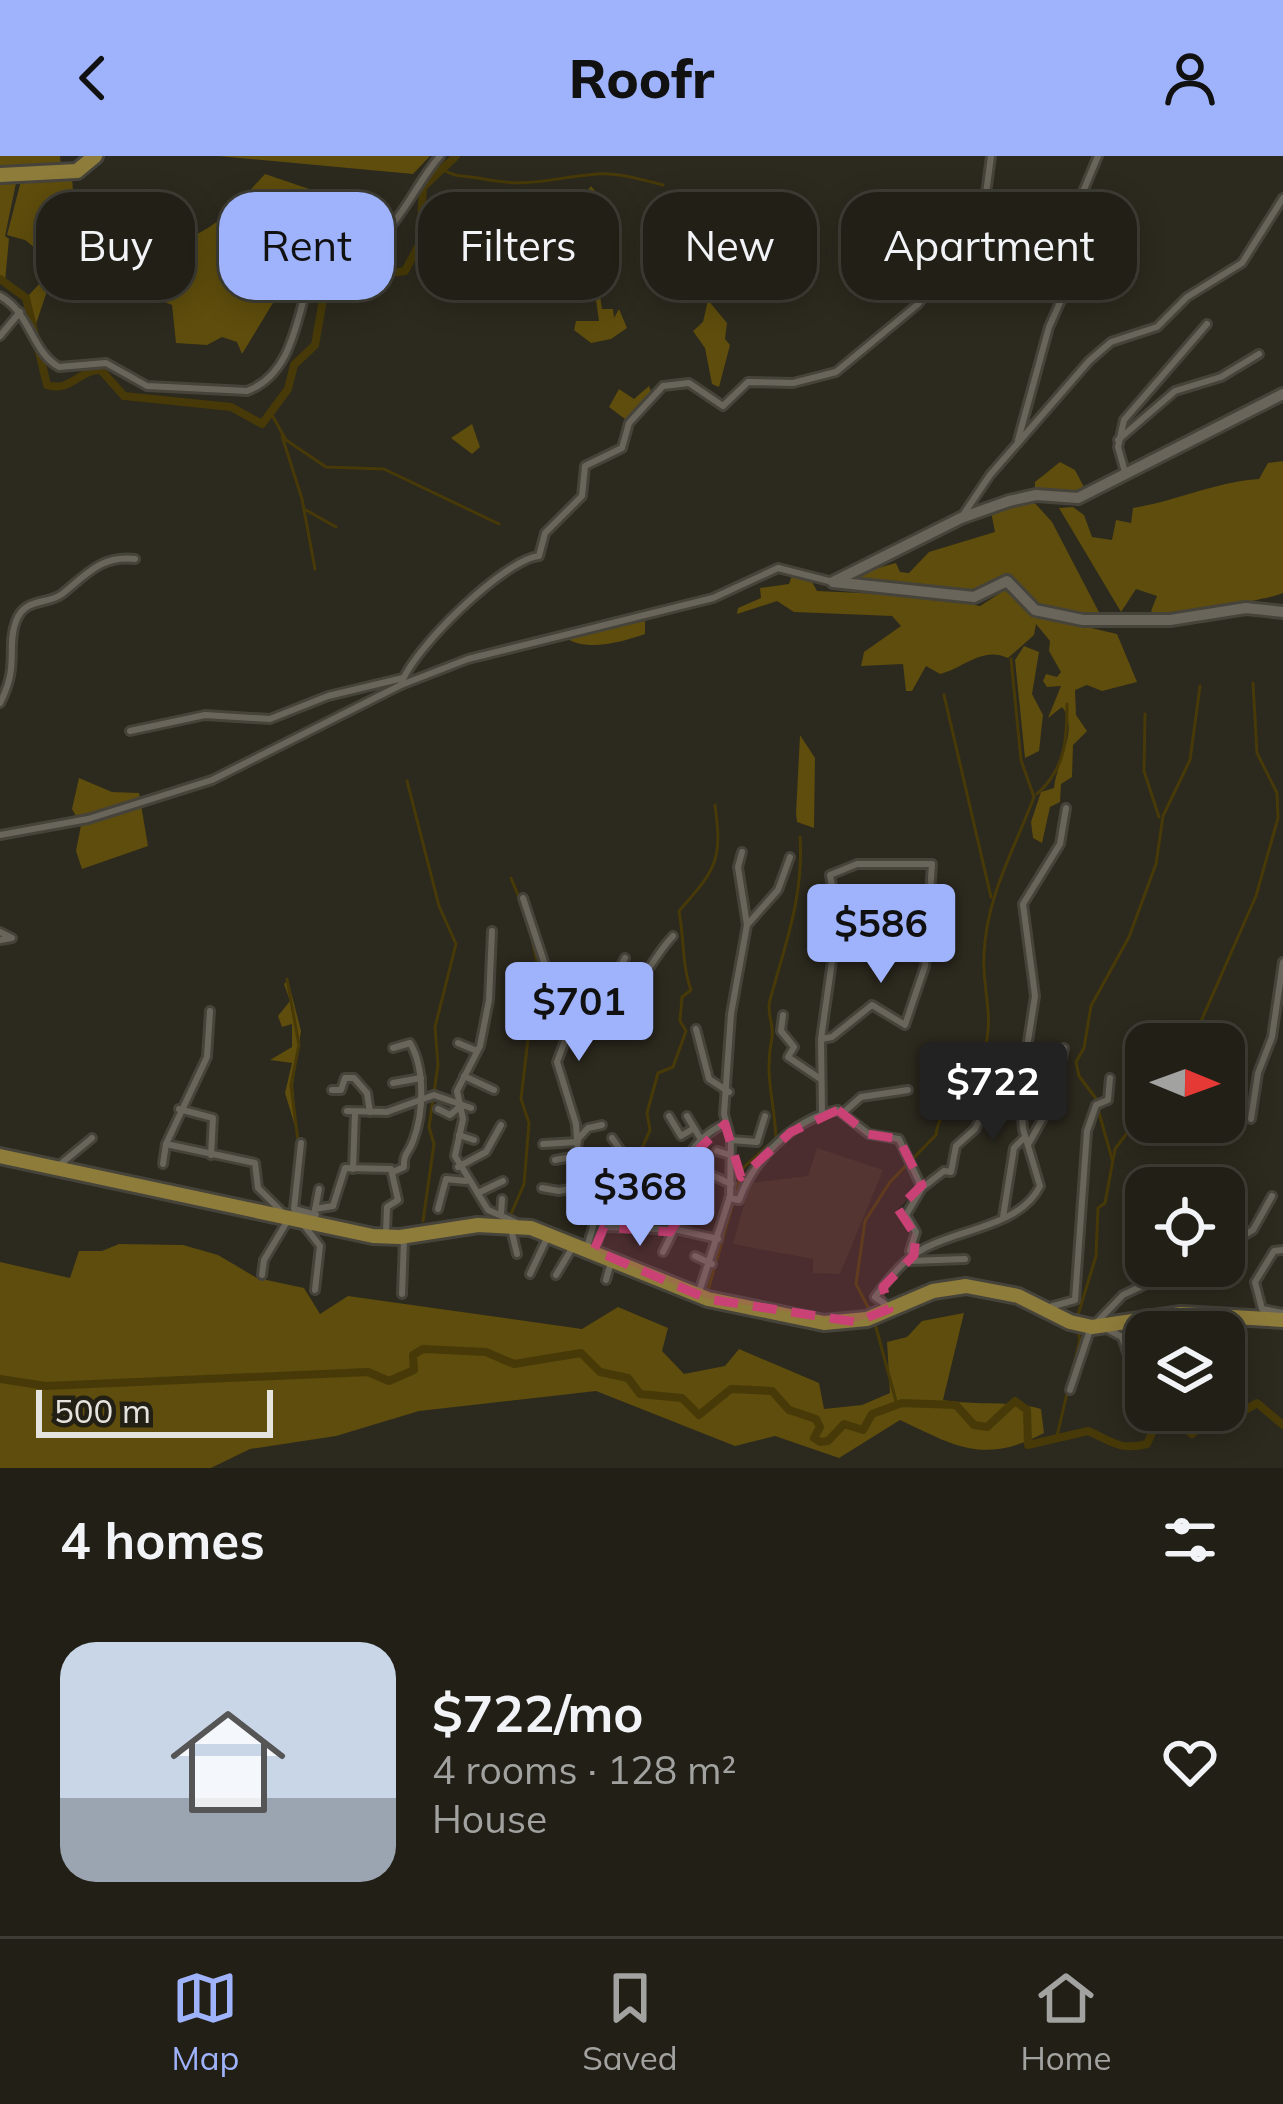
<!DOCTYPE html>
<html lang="en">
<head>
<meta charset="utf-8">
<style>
	:root { --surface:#211f16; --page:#29271f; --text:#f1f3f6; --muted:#a2a2a1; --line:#3e3d35; --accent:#9fb3fd }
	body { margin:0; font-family:Mulish,sans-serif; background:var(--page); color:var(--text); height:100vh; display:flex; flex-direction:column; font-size:45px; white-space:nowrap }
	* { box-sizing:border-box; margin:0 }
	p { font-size:39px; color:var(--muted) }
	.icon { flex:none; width:66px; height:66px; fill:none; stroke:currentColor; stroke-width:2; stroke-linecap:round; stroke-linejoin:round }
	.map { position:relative; height:1312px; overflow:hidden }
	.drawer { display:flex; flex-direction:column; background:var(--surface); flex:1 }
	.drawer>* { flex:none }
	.banner { position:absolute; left:36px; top:36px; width:1212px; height:108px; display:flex; gap:24px }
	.needle { width:78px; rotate:91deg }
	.buttons { position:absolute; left:1125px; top:867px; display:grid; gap:24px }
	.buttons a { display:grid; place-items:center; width:120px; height:120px; border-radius:24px; background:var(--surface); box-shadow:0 6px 30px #0003,0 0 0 3px var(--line); font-size:60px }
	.scale { position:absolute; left:36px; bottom:30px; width:237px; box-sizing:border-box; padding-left:12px; border:6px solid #e5e3dd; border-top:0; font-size:33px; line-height:42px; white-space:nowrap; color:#e5e3dd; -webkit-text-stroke:9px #221f15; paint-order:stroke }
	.price { position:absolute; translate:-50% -102px; padding:0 27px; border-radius:12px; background:var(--accent); color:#111; font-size:39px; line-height:78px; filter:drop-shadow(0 3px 6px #0008) }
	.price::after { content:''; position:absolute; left:50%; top:72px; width:36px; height:27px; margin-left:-18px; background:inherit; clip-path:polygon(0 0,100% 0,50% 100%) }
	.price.selected { background:#222; color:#fff }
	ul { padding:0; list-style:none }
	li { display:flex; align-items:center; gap:36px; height:300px; padding:0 60px }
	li+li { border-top:3px solid var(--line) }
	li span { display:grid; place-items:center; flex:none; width:336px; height:240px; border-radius:36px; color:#555 }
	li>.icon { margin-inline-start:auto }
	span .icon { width:144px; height:144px; fill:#fffc; stroke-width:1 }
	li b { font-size:51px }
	h2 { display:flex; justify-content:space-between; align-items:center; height:144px; padding:0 60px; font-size:51px }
	.tag { padding:0 42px; border-radius:36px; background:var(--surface); box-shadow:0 6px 30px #0003,0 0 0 3px var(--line); font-size:42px; line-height:108px }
	.tag.selected { background:var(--accent); color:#111 }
	header { display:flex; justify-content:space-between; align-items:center; height:156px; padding:0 60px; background:var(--accent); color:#111; font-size:54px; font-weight:800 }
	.tab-bar { display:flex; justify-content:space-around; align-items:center; height:168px; border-top:3px solid var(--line); background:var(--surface); font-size:33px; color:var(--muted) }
	.tab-bar a { display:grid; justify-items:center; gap:6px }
	.tab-bar .selected { color:var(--accent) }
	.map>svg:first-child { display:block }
	.built { fill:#373221 }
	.green { fill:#5e4d0c }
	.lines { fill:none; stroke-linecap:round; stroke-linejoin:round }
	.stream { stroke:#473a08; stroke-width:3 }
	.river { stroke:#473a08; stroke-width:8 }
	.minor-casing { stroke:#46433b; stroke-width:12 }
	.secondary-casing { stroke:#46433b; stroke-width:16 }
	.trunk-casing { stroke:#46433b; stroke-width:20 }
	.minor { stroke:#69655a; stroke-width:6 }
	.secondary { stroke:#69655a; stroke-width:10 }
	.trunk { stroke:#8e7c3b; stroke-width:14 }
	.marked { fill:#c94175; fill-opacity:0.2; stroke:#c94175; stroke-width:9; stroke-dasharray:24 15; stroke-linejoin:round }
</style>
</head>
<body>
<header><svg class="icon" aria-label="back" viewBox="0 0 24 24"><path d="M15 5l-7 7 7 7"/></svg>Roofr<svg class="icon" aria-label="person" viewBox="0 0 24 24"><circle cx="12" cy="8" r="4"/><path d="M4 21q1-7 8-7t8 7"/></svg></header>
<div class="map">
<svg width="1283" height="1312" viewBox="0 0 1283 1312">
	<rect width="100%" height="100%" fill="#2c291e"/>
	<!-- built -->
	<path class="built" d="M817 992 883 1014 840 1118 813 1117V1103L733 1088 750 1027 808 1020Z"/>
	<!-- green -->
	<g class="green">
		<path d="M0 0H60L61 10 0 16Z"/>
		<path d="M218 0H430L413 18Z"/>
		<path d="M265 18 324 38 328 56 242 198 237 186 222 181 207 189 176 187 172 149 143 137 160 85C206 88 236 49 265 18Z"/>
		<path d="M22 21H72L74 49 64 45 73 52 68 98 73 115 47 135 35 171 28 140 41 126 46 101 25 84 7 79Z"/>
		<path d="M17 22 5 80 9 83 5 125 0 121V25Z"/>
		<path d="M591 30 612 56 600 87 589 63H577L576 73 568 67 592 45 586 37Z"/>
		<path d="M592 128 599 133 602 153H613L614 162 619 153 627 172 611 183 591 187 574 174 576 165H599L595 137 589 136Z"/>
		<path d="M708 144 727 167 725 183 730 189 719 231 712 228 705 192 693 175 703 166Z"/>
		<path d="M649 230 652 238 629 266 609 251 619 233 634 243Z"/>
		<path d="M472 268 480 291 472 298 451 282Z"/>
		<path d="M1283 305V437C1272 443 1173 459 1156 460L1151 455 1157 440 1136 433 1121 456 1059 352 1073 351 1084 359 1092 381 1112 384 1116 364 1131 367 1133 352C1177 345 1214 326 1259 323L1268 307Z"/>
		<path d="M1060 306 1075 314 1086 335 1070 342 1035 337V326Z"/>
		<path d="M1033 345 1052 366 1102 462 1039 450 1011 418C999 421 989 432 977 434 966 436 853 426 841 422L896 407 900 416 909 417 929 396 995 376 991 356Z"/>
		<path d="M793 416 811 424 817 435 925 440 980 450 1008 432 1035 459 1117 478 1137 526 1102 535 1087 529 1075 534 1076 559 1087 575 1073 589 1072 621 1061 628 1060 646 1050 651 1042 687 1033 682 1031 666 1041 636 1054 632C1056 607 1080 573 1062 551L1048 562 1061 530 1047 531 1043 525 1046 518 1057 521 1061 516 1049 495 1050 485 1036 468 1034 479 1008 502C982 490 964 512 940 518L926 510 912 535H906L903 508 861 510 864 496 901 470 892 460 794 456 777 445 737 458 738 452 761 442 760 432 789 428Z"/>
		<path d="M645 465V478C622 486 587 496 566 482Z"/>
		<path d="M1024 490 1039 496 1032 538 1043 559 1039 595 1025 602 1015 504Z"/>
		<path d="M800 579 815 602 814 672 797 666 796 658Z"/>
		<path d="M79 622 112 636 139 637 148 690 82 713 76 695 81 669 72 653Z"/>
		<path d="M288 824 301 875 293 929 297 977 285 937 292 907 270 904 292 891V868L282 871 278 860 290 845 284 828Z"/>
		<path d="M119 1088 183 1089 218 1099 257 1122 304 1132 320 1158 348 1140 582 1173 618 1151 668 1172 662 1195 684 1218 725 1210 739 1193 819 1227 824 1253 862 1249 890 1237 887 1186 907 1181 922 1165 964 1157 943 1244C977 1250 1008 1244 1041 1253L1044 1277C984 1309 955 1290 900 1264L839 1302 775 1280 735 1290 596 1235 419 1255 336 1280 250 1293 211 1312H0V1106L70 1122 79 1095H102Z"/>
	</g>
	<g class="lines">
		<!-- stream -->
		<g class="stream">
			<path d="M442 13C456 22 463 19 478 22 528 33 549 22 597 18 616 16 644 24 663 29"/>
			<path d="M272 259 286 284 326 311 384 313 499 368"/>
			<path d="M282 280 302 343 315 413"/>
			<path d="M306 354 336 371"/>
			<path d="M944 539 991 741"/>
			<path d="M1145 558 1144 615 1159 661"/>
			<path d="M407 625 439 750 456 788 435 871 438 909 429 971 434 988 423 1065"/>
			<path d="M1037 638C1065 613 1067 585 1067 548"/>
			<path d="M511 722 524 754"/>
			<path d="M287 823 299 889 291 929 298 985"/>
			<path d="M1191 888 1256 740 1278 662 1277 637 1257 597 1253 527"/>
			<path d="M1097 944 1079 920 1076 906 1084 892 1091 850 1129 781 1156 708 1163 660 1190 604 1200 530"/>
			<path d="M1098 953 1112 1003"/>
			<path d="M511 1058 524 1028 529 967 521 943 537 806 529 769"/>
			<path d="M603 1062 628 1024 650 974 647 957 658 917 673 911 686 875 680 865 682 841 691 834C682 810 684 781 679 755 715 714 723 706 715 649"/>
			<path d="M709 1131 743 1012 776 982C774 941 764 921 772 881 774 869 766 855 770 844 785 789 804 740 800 681"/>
			<path d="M870 1155 856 1128 865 1065 890 1026 936 979C938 949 979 924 987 883 992 853 982 828 984 799 986 741 1014 694 1034 641L1021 604 1011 503"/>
			<path d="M1077 1162 1096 1100 1098 1052 1105 1047 1115 993 1146 952"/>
			<path d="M874 1164 897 1249"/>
			<path d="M1056 1284 1080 1183 1077 1172"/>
		</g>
		<!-- river -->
		<g class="river">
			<path d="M0 123 26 142 47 229C70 237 80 213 101 214L124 240 231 251 262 268 288 233 294 209 315 189 324 138 363 111 384 118 405 115 420 87 423 31 456 0"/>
			<path d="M0 1223 46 1230 368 1216 389 1225 414 1214 413 1199 423 1193 486 1196 514 1208 581 1197 600 1216 628 1222 640 1238 682 1242 699 1259 731 1233 772 1235 789 1254 816 1263 820 1271 814 1282 820 1286 828 1285 844 1268 863 1274 872 1258 902 1247 956 1249 974 1269 987 1271 1015 1245 1027 1254 1028 1289 1088 1275C1112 1285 1118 1295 1147 1288L1162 1254"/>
			<path d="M1224 1250 1239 1258 1257 1247 1283 1269"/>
			<path d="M1167 1254 1192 1278 1218 1254"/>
		</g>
		<!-- minor casing -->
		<g class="minor-casing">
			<g id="minor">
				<path d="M861 45 887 54 915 89 913 114 932 133"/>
				<path d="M0 140C31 157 31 195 59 211L106 207 147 230 247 235C296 217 297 153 313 113 329 103 350 101 367 91 401 70 415 28 440 0"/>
				<path d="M0 180 20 156"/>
				<path d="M1018 284 1049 171 1076 111 1074 57 1098 0"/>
				<path d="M1118 284 1175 235 1221 221 1259 198"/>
				<path d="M1125 316 1118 291 1124 264 1207 168"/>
				<path d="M963 359 990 319 1089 205 1111 186 1157 171 1187 141 1242 107 1283 42"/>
				<path d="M401 529C411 494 505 403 539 400L545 377 582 340 585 310 622 292 629 267 663 230 689 227 723 250 748 226 793 227 836 216 917 149 982 68 991 0"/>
				<path d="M0 547C20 509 6 492 16 465 25 441 48 449 62 438 86 419 101 399 135 403"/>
				<path d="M130 575 205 559 270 563 328 540 403 522"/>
				<path d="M0 679 88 663 212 624 401 529 468 503 713 442 778 412 833 426"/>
				<path d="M742 696 738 711 747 769"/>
				<path d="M523 742 547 815 563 825 561 851 567 879 557 906 576 968 578 1000 590 1023 593 1071 587 1091"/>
				<path d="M492 775 489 844 480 890 457 935 463 963 455 1000 488 1054 515 1066"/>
				<path d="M0 776 12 782 0 784"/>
				<path d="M835 789C849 784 852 767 865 764 891 760 904 779 929 778"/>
				<path d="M210 855 207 901 166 988 255 1007 258 1032 281 1055"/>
				<path d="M783 859 781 875 794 891 788 901 819 922"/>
				<path d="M696 873 709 923 729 936"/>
				<path d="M595 874 586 841 615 821 625 802"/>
				<path d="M567 879C627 875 638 817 673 780"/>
				<path d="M821 883 832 881 872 849 905 869 925 810 932 708H857L830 719 838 763 821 883 822 959"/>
				<path d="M458 887 477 895"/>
				<path d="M464 920 494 934"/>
				<path d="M393 927 421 922"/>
				<path d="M332 934H341L345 922H354L367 937 370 956"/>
				<path d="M179 953 213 962 211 999"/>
				<path d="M438 953 450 959 458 952"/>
				<path d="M347 955 387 956 434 939 471 952"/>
				<path d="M844 956 861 941 908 934"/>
				<path d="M669 960 681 980 691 974"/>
				<path d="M687 960 703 987"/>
				<path d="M1251 963 1258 917 1272 881 1283 806"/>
				<path d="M459 979 474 984"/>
				<path d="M612 982 626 1002"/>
				<path d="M578 983 588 972 602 969"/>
				<path d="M731 984 757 986 765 960"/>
				<path d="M301 987 294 1053 316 1059"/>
				<path d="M1029 987 1053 944 1064 892"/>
				<path d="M543 988 578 986"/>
				<path d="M717 995 730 999"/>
				<path d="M555 1004 578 1000"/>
				<path d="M163 1008 166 988"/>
				<path d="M57 1011 92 982"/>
				<path d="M458 1011 486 996 501 969"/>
				<path d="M353 1013 355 957"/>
				<path d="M393 1016 404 1011C403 997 409 997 413 985 424 957 425 912 410 887L393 892"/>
				<path d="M705 1016 731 1028"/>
				<path d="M590 1023 620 995"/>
				<path d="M542 1032 559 1035 590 1029"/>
				<path d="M922 1032 944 1015 951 1016 956 990 975 973 986 951"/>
				<path d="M478 1037 503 1025"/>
				<path d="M729 1042 739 1044C754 1002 794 963 838 954L869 978 899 983 922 1032 906 1059 916 1076 910 1095 914 1099"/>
				<path d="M315 1053 333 1050 345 1012 391 1013 398 1044 387 1051 386 1077"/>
				<path d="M438 1053 446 1023 466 1025"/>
				<path d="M315 1054 319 1033"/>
				<path d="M501 1059 502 1043"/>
				<path d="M1003 1061 1014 992 1025 981"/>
				<path d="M303 1068 320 1090 315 1134"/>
				<path d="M604 1071 679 1074 718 1083"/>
				<path d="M643 1072C649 1062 663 1050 667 1040 677 1016 694 980 725 968"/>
				<path d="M511 1073 517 1098"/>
				<path d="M1224 1091 1253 1074 1272 1040"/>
				<path d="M594 1094 607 1059 647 1024"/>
				<path d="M1283 1094 1274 1095 1255 1126 1262 1153 1283 1157"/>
				<path d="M663 1096 692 1038 671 1022"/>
				<path d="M695 1100 712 1108"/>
				<path d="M910 1105 965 1103"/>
				<path d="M530 1118 548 1080"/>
				<path d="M262 1119 264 1104 288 1064"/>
				<path d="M556 1119 574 1089"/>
				<path d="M606 1124 611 1106"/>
				<path d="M699 1136 730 1040 731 984 724 958 731 858 747 769 778 734 790 701"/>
				<path d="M402 1138 404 1084"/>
				<path d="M888 1150 875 1141C888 1124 904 1103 923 1093 959 1073 1021 1070 1040 1030L1023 973 1020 937 1035 840 1023 748 1060 688 1066 652"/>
				<path d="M1046 1152 1075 1144 1087 975 1096 949 1108 944 1110 922"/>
				<path d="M1098 1165 1123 1139 1184 1110"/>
				<path d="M1105 1172 1122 1181 1128 1199"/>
				<path d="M1070 1234 1090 1174"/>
			</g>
		</g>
		<!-- secondary casing -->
		<g class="secondary-casing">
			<path id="secondary" d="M1283 238 1078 342 1036 339 1009 345 961 362 833 426 974 441 1007 425 1035 454 1083 464H1170L1246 452 1283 456"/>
		</g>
		<!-- trunk casing -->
		<g class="trunk-casing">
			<g id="trunk">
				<path d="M0 19 77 15 95 0"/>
				<path d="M0 1000 373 1080 400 1081 478 1069 531 1072 708 1143 824 1167 867 1163 933 1135 966 1130 1018 1140 1070 1166 1092 1171 1181 1158 1283 1164"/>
			</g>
		</g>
		<!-- minor -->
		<use href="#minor" class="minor"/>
		<!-- secondary -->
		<use href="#secondary" class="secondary"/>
		<!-- trunk -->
		<use href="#trunk" class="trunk"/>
	</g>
	<!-- marked area -->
	<path class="marked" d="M838 954 868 978 899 983 922 1029 898 1053 916 1080 914 1099 883 1131 889 1153 856 1166 708 1143 594 1094 604 1071 670 1076 695 1038 671 1020 725 968 741 1021 791 976Z"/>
</svg>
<div class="buttons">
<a><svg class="needle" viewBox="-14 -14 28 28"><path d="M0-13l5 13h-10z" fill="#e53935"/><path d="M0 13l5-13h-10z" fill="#a2a2a1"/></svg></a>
<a><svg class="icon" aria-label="locate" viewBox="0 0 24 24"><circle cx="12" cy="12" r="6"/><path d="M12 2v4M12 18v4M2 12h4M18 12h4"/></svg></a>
<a><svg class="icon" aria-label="layers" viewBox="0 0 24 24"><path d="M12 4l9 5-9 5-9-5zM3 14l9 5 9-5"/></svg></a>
</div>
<div class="scale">500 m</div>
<b class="price" style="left:881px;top:830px">$586</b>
<b class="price" style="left:579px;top:908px">$701</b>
<b class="price selected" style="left:993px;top:988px">$722</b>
<b class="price" style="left:640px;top:1093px">$368</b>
<div class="banner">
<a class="tag">Buy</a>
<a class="tag selected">Rent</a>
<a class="tag">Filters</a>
<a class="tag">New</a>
<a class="tag">Apartment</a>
</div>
</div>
<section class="drawer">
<h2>4 homes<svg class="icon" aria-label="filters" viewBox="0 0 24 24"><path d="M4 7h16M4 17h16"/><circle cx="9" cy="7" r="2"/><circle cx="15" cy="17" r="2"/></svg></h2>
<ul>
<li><span style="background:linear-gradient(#c9d6e8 65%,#9aa5b1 0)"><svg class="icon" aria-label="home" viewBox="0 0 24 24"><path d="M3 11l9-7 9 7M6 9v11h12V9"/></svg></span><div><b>$722/mo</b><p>4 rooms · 128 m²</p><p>House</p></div><svg class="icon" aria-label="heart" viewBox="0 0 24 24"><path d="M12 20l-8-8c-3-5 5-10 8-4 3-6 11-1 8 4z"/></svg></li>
</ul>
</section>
<nav class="tab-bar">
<a class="selected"><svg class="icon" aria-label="map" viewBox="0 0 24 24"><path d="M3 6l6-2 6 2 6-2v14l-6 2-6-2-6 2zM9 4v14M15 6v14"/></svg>Map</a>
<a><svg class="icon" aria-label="saved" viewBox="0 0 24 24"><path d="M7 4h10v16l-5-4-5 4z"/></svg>Saved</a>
<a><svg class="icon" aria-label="home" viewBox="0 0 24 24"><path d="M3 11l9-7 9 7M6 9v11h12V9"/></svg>Home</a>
</nav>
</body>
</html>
